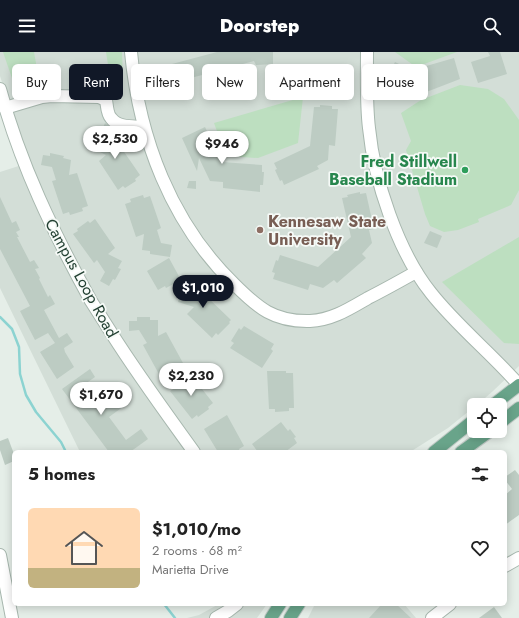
<!DOCTYPE html>
<html lang="en">
<head>
<meta charset="utf-8">
<style>
	:root { --surface:#fff; --page:#f6f6f6; --text:#222; --muted:#767676; --line:#e0e0e0; --accent:#111827 }
	body { margin:0; font-family:Jost,sans-serif; background:var(--page); color:var(--text); height:100vh; display:flex; flex-direction:column; font-size:15px; white-space:nowrap }
	* { box-sizing:border-box; margin:0 }
	p { font-size:13px; color:var(--muted) }
	.icon { flex:none; width:22px; height:22px; fill:none; stroke:currentColor; stroke-width:2; stroke-linecap:round; stroke-linejoin:round }
	.map { position:relative; flex:1; overflow:hidden }
	.side { position:absolute; left:12px; top:398px; width:495px; height:156px; display:flex; flex-direction:column; background:var(--surface); border-radius:6px; box-shadow:0 2px 10px #0003 }
	.side>* { flex:none }
	.top-card { position:absolute; left:12px; top:12px; width:495px; height:36px; display:flex; gap:8px }
	.controls { position:absolute; left:467px; top:346px; display:grid; gap:8px }
	.controls a { display:grid; place-items:center; width:40px; height:40px; border-radius:6px; background:var(--surface); box-shadow:0 2px 10px #0003; font-size:20px }
	.price { position:absolute; translate:-50% -34px; padding:0 9px; border-radius:14px; background:#fff; color:#222; font-size:13px; line-height:26px; filter:drop-shadow(0 1px 2px #0008) }
	.price::after { content:''; position:absolute; left:50%; top:24px; width:12px; height:9px; margin-left:-6px; background:inherit; clip-path:polygon(0 0,100% 0,50% 100%) }
	.price.active { background:var(--accent); color:#fff }
	ul { padding:0; list-style:none }
	li { display:flex; align-items:center; gap:12px; height:100px; padding:0 16px }
	li+li { border-top:1px solid var(--line) }
	li span { display:grid; place-items:center; flex:none; width:112px; height:80px; border-radius:6px; color:#555 }
	li>.icon { margin-inline-start:auto }
	span .icon { width:48px; height:48px; fill:#fffc; stroke-width:1 }
	li b { font-size:17px }
	h2 { display:flex; justify-content:space-between; align-items:center; height:48px; padding:0 16px; font-size:17px }
	.tag { padding:0 14px; border-radius:6px; background:var(--surface); box-shadow:0 2px 10px #0003; font-size:14px; line-height:36px }
	.tag.active { background:var(--accent); color:#fff }
	header { display:flex; justify-content:space-between; align-items:center; height:52px; padding:0 16px; background:var(--accent); color:#fff; font-size:18px; font-weight:800 }
	.map>svg:first-child { display:block }
	.built { fill:#d3ded7 }
	.green { fill:#bddfc0 }
	.lines { fill:none; stroke-linecap:round; stroke-linejoin:round }
	.stream { stroke:#8cd3d1; stroke-width:2.5 }
	.building { fill:#bdccc3 }
	.minor-casing { stroke:#a7b7ae; stroke-width:14 }
	.major-casing { stroke:#c1cac6; stroke-width:14 }
	.minor { stroke:#fff; stroke-width:12 }
	.major { stroke:#69a48a; stroke-width:12 }
	.leisure-dot { fill:#2e9e5b; stroke:#f6faf7; stroke-width:1.5 }
	.education-dot { fill:#8d6e63; stroke:#f6faf7; stroke-width:1.5 }
	.labels { text-anchor:middle; stroke-width:3.5; stroke-linejoin:round; paint-order:stroke }
	.leisure-label { font-size:16px; font-weight:bold; fill:#27864d; stroke:#f6faf7; text-anchor:end }
	.education-label { font-size:16px; font-weight:bold; fill:#785e54; stroke:#f6faf7; text-anchor:start }
	.street-label { font-size:16px; fill:#234133; stroke:#f6faf7 }
</style>
</head>
<body>
<header><svg class="icon" aria-label="menu" viewBox="0 0 24 24"><path d="M4 6h16M4 12h16M4 18h16"/></svg>Doorstep<svg class="icon" aria-label="search" viewBox="0 0 24 24"><circle cx="10" cy="10" r="6"/><path d="M15 15l6 6"/></svg></header>
<div class="map">
<svg width="519" height="566" viewBox="0 0 519 566">
	<rect width="100%" height="100%" fill="#e5eee8"/>
	<!-- built -->
	<g class="built">
		<path d="M0 0H519V314L493 339 477 353H474V355L448 376 410 400H80L0 236V120L28 111 0 24Z"/>
		<path d="M219 552H267L257 566H187L199 563Z"/>
		<path d="M315 552H404L416 566H308Z"/>
	</g>
	<!-- green -->
	<g class="green">
		<path d="M3 0H34L39 28 15 35Z"/>
		<path d="M106 0H122L123 28 111 32Z"/>
		<path d="M395 0H457L416 15Z"/>
		<path d="M460 33 488 37 504 47 519 68V138L511 153 478 167 479 170 458 178 444 180 430 174 425 162 406 98 411 89 401 61 421 48Z"/>
		<path d="M303 45 298 91 258 106 226 104 214 71Z"/>
		<path d="M519 185V292L504 291 442 230Z"/>
	</g>
	<g class="lines">
		<!-- stream -->
		<g class="stream">
			<path d="M0 265 12 277 19 295 20 322 26 343 36 360 61 390 66 400"/>
			<path d="M164 552 175 566"/>
		</g>
	</g>
	<!-- building -->
	<g class="building">
		<path d="M217 0H273V12L256 13 254 9 176 30 172 12Z"/>
		<path d="M488 0H500L507 22 478 31 471 10 490 4Z"/>
		<path d="M454 6 460 27 416 44 410 26 418 23 416 17Z"/>
		<path d="M395 10 405 15 402 21 392 16Z"/>
		<path d="M320 53 332 54V57H338L335 94 329 93 328 108 317 114 319 117 284 133 282 128 280 129 275 118 277 117 274 111 310 94 314 55H320Z"/>
		<path d="M105 71 113 77 109 85 117 96 120 94 140 123 135 127 136 129 125 136 123 134 118 138 99 109 106 103 92 96 96 89 93 87 99 76 102 78Z"/>
		<path d="M205 75 222 110 262 113V120H264L263 133H260V140L223 136V130L210 129 199 106 197 119 182 86Z"/>
		<path d="M50 101 64 104 63 106 71 108 69 123 77 121 88 154 82 156 83 159 70 163 69 160 63 162 52 129 56 128 52 115 41 113 43 103 50 104Z"/>
		<path d="M189 129H196V137L187 136Z"/>
		<path d="M360 140V142L366 141 374 177 369 178 372 191 362 202 366 206 337 231 334 228 323 236 310 232 308 238 273 227 275 221 272 220 276 208 278 209 280 203 318 215 351 185 342 146 348 145 347 143Z"/>
		<path d="M143 143 144 146 150 144 161 176 157 178 161 191 172 193 170 205 150 202V199L142 198 144 182 136 185 125 152 131 150 130 147Z"/>
		<path d="M0 145 12 171 16 169 20 178 16 180 19 185H17L30 210 34 208 39 216 35 217 40 226 39 227 48 245 50 243 55 252 44 258 59 286 67 281 73 290 64 296 65 300 74 315 57 327 40 300 55 291 48 281 35 288 20 259 30 254 0 197Z"/>
		<path d="M95 167 115 196 108 202 122 209 118 216 121 217 115 228 113 227 109 234 100 229 105 220 97 208 94 211 73 182 78 179 77 177 88 169 90 171Z"/>
		<path d="M430 179 442 184 437 196 424 191Z"/>
		<path d="M169 206 181 228 166 236 165 234 158 238 147 219Z"/>
		<path d="M186 223 196 226 193 236 201 243 202 242 204 244 205 243 231 268 229 270 230 271 218 283 216 281 212 286 187 262 194 255 178 250 180 243 178 242 182 229 183 232Z"/>
		<path d="M137 265H150V268H158V284L166 280 183 311 177 314 179 317 167 323 165 320 160 324 143 293 147 291 139 278 129 279V269H137Z"/>
		<path d="M244 274 274 292 271 297 273 299 262 316 230 296 234 291 231 289 239 276 241 278Z"/>
		<path d="M90 317 95 325 85 332 101 354 105 352 106 354 117 345 124 354 109 365 126 388 141 377 148 387 130 400H109L62 337Z"/>
		<path d="M267 319H286V321H293L294 356H289V359L275 360V357H269Z"/>
		<path d="M191 323 213 351 208 355 209 357 198 365 197 363 192 367 170 339 175 336 173 333 184 325 185 328Z"/>
		<path d="M227 363 244 394 239 397 240 400H218L204 377Z"/>
		<path d="M281 370 288 379 290 377 296 385 294 386 297 391 285 400H258L252 392Z"/>
		<path d="M8 386 14 402V409L5 413 0 398V389Z"/>
		<path d="M515 418 519 423V463L505 473V443L512 437 505 428V425Z"/>
		<path d="M382 552H396L411 566H369Z"/>
		<path d="M494 555 502 566H479Z"/>
	</g>
	<g class="lines">
		<!-- minor casing -->
		<g class="minor-casing">
			<g id="minor">
				<path d="M131 0C139 86 171 171 234 232 258 256 274 270 310 269 332 268 349 257 368 246 384 238 400 229 416 220"/>
				<path d="M367 0C367 25 366 51 369 76 374 128 398 200 431 241 457 274 491 301 519 333"/>
				<path d="M0 37C20 112 54 182 91 249 98 260 105 271 112 282 138 323 166 361 194 400"/>
				<path d="M5 56 42 45 52 44 99 45 106 48C107 53 107 62 111 66 118 76 133 74 144 75"/>
				<path d="M0 503 12 566"/>
				<path d="M505 514 519 506"/>
				<path d="M216 566 228 559 237 552"/>
				<path d="M432 566 450 552"/>
			</g>
		</g>
		<!-- major casing -->
		<g class="major-casing">
			<g id="major">
				<path d="M493 353 519 333"/>
				<path d="M500 371 519 356"/>
				<path d="M434 400 474 368"/>
				<path d="M461 400 490 379"/>
				<path d="M271 566 280 552"/>
				<path d="M290 566 299 552"/>
			</g>
		</g>
		<!-- minor -->
		<use href="#minor" class="minor"/>
		<!-- major -->
		<use href="#major" class="major"/>
	</g>
	<!-- markers -->
	<circle class="leisure-dot" cx="465" cy="118" r="4"/>
	<circle class="education-dot" cx="260" cy="178" r="4"/>
	<g class="labels">
		<!-- leisure labels -->
		<g class="leisure-label">
			<text x="457" y="115">Fred Stillwell<tspan x="457" dy="18">Baseball Stadium</tspan></text>
		</g>
		<!-- education labels -->
		<g class="education-label">
			<text x="268" y="175">Kennesaw State<tspan x="268" dy="18">University</tspan></text>
		</g>
		<!-- street labels -->
		<g class="street-label">
			<text transform="translate(82 226) rotate(61)" y="6">Campus Loop Road</text>
		</g>
	</g>
</svg>
<div class="controls">
<a><svg class="icon" aria-label="locate" viewBox="0 0 24 24"><circle cx="12" cy="12" r="6"/><path d="M12 2v4M12 18v4M2 12h4M18 12h4"/></svg></a>
</div>
<b class="price" style="left:115px;top:108px">$2,530</b>
<b class="price" style="left:222px;top:113px">$946</b>
<b class="price active" style="left:203px;top:257px">$1,010</b>
<b class="price" style="left:191px;top:345px">$2,230</b>
<b class="price" style="left:101px;top:364px">$1,670</b>
<div class="top-card">
<a class="tag">Buy</a>
<a class="tag active">Rent</a>
<a class="tag">Filters</a>
<a class="tag">New</a>
<a class="tag">Apartment</a>
<a class="tag">House</a>
</div>
<section class="side">
<h2>5 homes<svg class="icon" aria-label="filters" viewBox="0 0 24 24"><path d="M4 7h16M4 17h16"/><circle cx="9" cy="7" r="2"/><circle cx="15" cy="17" r="2"/></svg></h2>
<ul>
<li><span style="background:linear-gradient(#ffd9b3 75%,#c2b280 0)"><svg class="icon" aria-label="home" viewBox="0 0 24 24"><path d="M3 11l9-7 9 7M6 9v11h12V9"/></svg></span><div><b>$1,010/mo</b><p>2 rooms · 68 m²</p><p>Marietta Drive</p></div><svg class="icon" aria-label="heart" viewBox="0 0 24 24"><path d="M12 20l-8-8c-3-5 5-10 8-4 3-6 11-1 8 4z"/></svg></li>
</ul>
</section>
</div>
</body>
</html>
